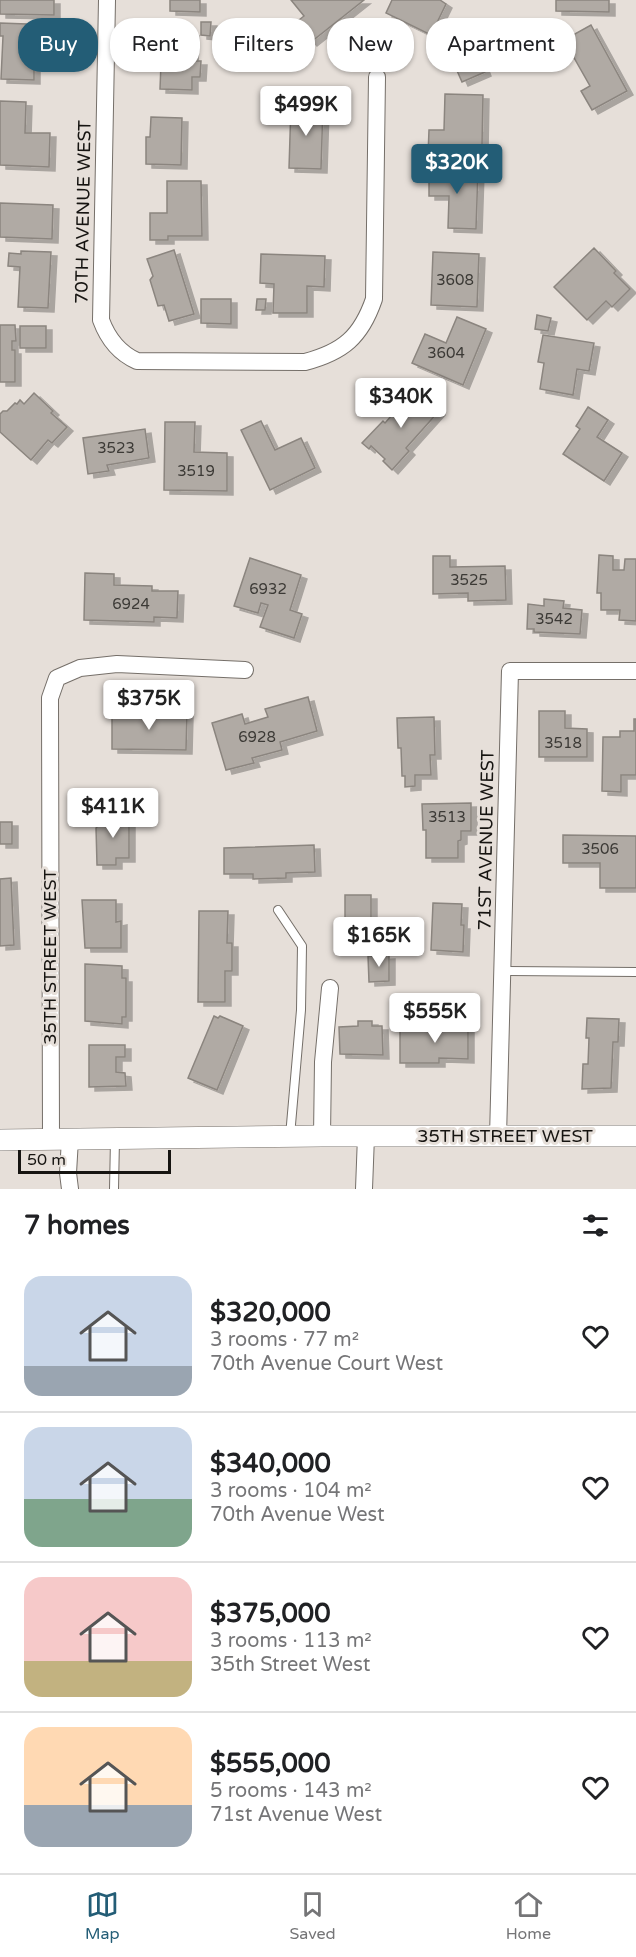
<!DOCTYPE html>
<html lang="en">
<head>
<meta charset="utf-8">
<style>
	:root { --surface:#fff; --page:#f2f2f2; --text:#202124; --muted:#757577; --line:#e0e0e0; --accent:#235d76 }
	body { margin:0; font-family:"Varela Round",sans-serif; background:var(--page); color:var(--text); height:100vh; display:flex; flex-direction:column; font-size:22px; white-space:nowrap }
	* { box-sizing:border-box; margin:0 }
	p { font-size:20px; color:var(--muted) }
	.icon { flex:none; width:33px; height:33px; fill:none; stroke:currentColor; stroke-width:2; stroke-linecap:round; stroke-linejoin:round }
	.map { position:relative; height:1189px; overflow:hidden }
	.drawer { display:flex; flex-direction:column; background:var(--surface); flex:1 }
	.drawer>* { flex:none }
	.top-card { position:absolute; left:18px; top:18px; width:600px; height:54px; display:flex; gap:12px }
	.scale { position:absolute; left:18px; bottom:15px; width:153px; box-sizing:border-box; padding-left:6px; border:3px solid #161411; border-top:0; font-size:16px; line-height:21px; white-space:nowrap; color:#161411; -webkit-text-stroke:4px #e6dfd9; paint-order:stroke }
	.price { position:absolute; translate:-50% -51px; padding:0 14px; border-radius:6px; background:#fff; color:#222; font-size:20px; line-height:39px; filter:drop-shadow(0 2px 3px #0008) }
	.price::after { content:''; position:absolute; left:50%; top:36px; width:18px; height:14px; margin-left:-9px; background:inherit; clip-path:polygon(0 0,100% 0,50% 100%) }
	.price.selected { background:var(--accent); color:#fff }
	ul { padding:0; list-style:none }
	li { display:flex; align-items:center; gap:18px; height:150px; padding:0 24px }
	li+li { border-top:2px solid var(--line) }
	li span { display:grid; place-items:center; flex:none; width:168px; height:120px; border-radius:18px; color:#555 }
	li>.icon { margin-inline-start:auto }
	span .icon { width:72px; height:72px; fill:#fffc; stroke-width:1 }
	li b { font-size:26px }
	h2 { display:flex; justify-content:space-between; align-items:center; height:72px; padding:0 24px; font-size:26px }
	.tag { padding:0 21px; border-radius:24px; background:var(--surface); box-shadow:0 2px 4px #0004; font-size:21px; line-height:54px }
	.tag.selected { background:var(--accent); color:#fff }
	.tab-bar { display:flex; justify-content:space-around; align-items:center; height:84px; border-top:2px solid var(--line); background:var(--surface); font-size:16px; color:var(--muted) }
	.tab-bar a { display:grid; justify-items:center; gap:3px }
	.tab-bar .selected { color:var(--accent) }
	.map>svg:first-child { display:block }
	.building { fill:#b0aaa4; stroke:#8b857f; stroke-width:1.5; filter:url(#shadow) }
	.lines { fill:none; stroke-linecap:round; stroke-linejoin:round }
	.service-casing { stroke:#756f69; stroke-width:10 }
	.minor-casing { stroke:#756f69; stroke-width:18 }
	.tertiary-casing { stroke:#756f69; stroke-width:22 }
	.service { stroke:#fff; stroke-width:8 }
	.minor { stroke:#fff; stroke-width:16 }
	.tertiary { stroke:#fff; stroke-width:21 }
	.labels { text-anchor:middle; stroke-width:6; stroke-linejoin:round; paint-order:stroke }
	.number-label { font-size:15px; fill:#3c3a36 }
	.street-label { font-size:18px; fill:#161411; stroke:#e6dfd9 }
</style>
</head>
<body>
<div class="map">
<svg width="636" height="1189" viewBox="0 0 636 1189">
	<defs>
		<filter id="shadow"><feDropShadow dx="6" dy="4" stdDeviation="0" flood-color="#0004"/></filter>
	</defs>
	<rect width="100%" height="100%" fill="#e6dfd9"/>
	<!-- building -->
	<g class="building">
		<path d="M0 0H54V15L0 14Z"/>
		<path d="M170 0H200V12L170 11Z"/>
		<path d="M291 0H364L311 42 295 23 304 16Z"/>
		<path d="M392 0H440L446 4 431 35 386 13Z"/>
		<path d="M556 0H609V12L556 11Z"/>
		<path d="M201 22H211L210 36 201 35Z"/>
		<path d="M0 23 54 25 53 50 34 49V80L1 79 3 36H0Z"/>
		<path d="M591 25 627 91 592 110 581 91 590 86 564 40Z"/>
		<path d="M494 28 506 57 483 67 485 72 462 82 447 48Z"/>
		<path d="M154 31 193 32 192 61H201L200 77H192V90L160 89 161 63 153 62Z"/>
		<path d="M445 94 483 95 482 146 455 145V155H428L429 130H444Z"/>
		<path d="M0 101 26 102 25 133H50L49 167 0 165Z"/>
		<path d="M291 105 323 106 321 169 289 168Z"/>
		<path d="M151 117 182 118 181 165 146 164V137H150Z"/>
		<path d="M429 169 478 170 476 229 448 228 449 196H429Z"/>
		<path d="M167 181H201L202 236H168V240H150V213H167Z"/>
		<path d="M0 203 53 205 52 239 0 237Z"/>
		<path d="M594 248 616 271 614 273 630 289 612 307 606 301 587 320 554 287Z"/>
		<path d="M174 250 194 314 169 321 164 305 158 306 150 280 153 276 147 259Z"/>
		<path d="M21 251 51 252 48 308 18 307 20 267 8 266 9 253 21 254Z"/>
		<path d="M433 252 479 254 477 307 431 305Z"/>
		<path d="M261 254 325 256 324 287 307 286V313H273L274 284 260 283Z"/>
		<path d="M201 299H231V324L201 323Z"/>
		<path d="M257 299H266L265 310H256Z"/>
		<path d="M537 315 551 318 548 331 535 329Z"/>
		<path d="M457 317 486 329 463 385 412 363 425 334 446 343Z"/>
		<path d="M0 325H15L16 341H12V350H15V382H0Z"/>
		<rect x="20" y="326" width="26" height="22"/>
		<path d="M543 335 594 343 589 371 577 369 573 395 540 389 544 363 538 362Z"/>
		<path d="M414 390 439 411 406 448 409 451 392 470 383 461 385 459 371 446 369 449 362 443 383 421 385 423Z"/>
		<path d="M34 393 53 411 51 413 67 427 52 443 48 440 31 460 0 432V414L3 411H7L15 403 17 404 20 400 24 404Z"/>
		<path d="M588 407 608 420 597 437 622 453 604 481 563 454 580 429 576 426Z"/>
		<path d="M261 421 275 450 301 438 315 468 270 490 241 430Z"/>
		<path d="M165 422H195L194 452 227 453V491L164 490Z"/>
		<path d="M145 429 149 458 107 465 109 471 88 474 83 438Z"/>
		<path d="M599 555 613 556V570H624L625 559H636V621L619 620 620 610H601V593H597Z"/>
		<path d="M433 556H450V567L505 566 506 600 468 601V593L433 594Z"/>
		<path d="M250 558 301 575 290 610 302 614 294 638 260 627 268 605 261 603 258 613 234 606Z"/>
		<path d="M85 573 114 574V585L152 586V591H178L177 618 154 617V622L84 620Z"/>
		<path d="M544 599 564 601 563 608 582 610 580 634 534 632V629H527L528 604 544 606Z"/>
		<path d="M308 697 317 731 280 742 282 750 252 758 254 763 226 770 212 723 242 714 245 724 268 717 265 709Z"/>
		<path d="M539 711H565V728L587 729V757H539Z"/>
		<path d="M112 712 187 713 186 750 112 749Z"/>
		<path d="M434 717 435 755H430L431 775H415V786L405 787V776H402L401 748H398L397 718Z"/>
		<path d="M634 719H636V775H621V792L602 791 603 737H620V731H634Z"/>
		<path d="M471 803V831H461V840L458 841V858H426V830H423L422 804Z"/>
		<path d="M129 814V858H116V865H97L96 828 99 825V815Z"/>
		<rect x="0" y="822" width="12" height="22"/>
		<path d="M563 835 636 836V888H600V863H563Z"/>
		<path d="M314 845 315 872 286 873V878L253 879V874H224V848Z"/>
		<path d="M11 878 14 945 0 946V879Z"/>
		<rect x="345" y="895" width="26" height="23"/>
		<path d="M82 900H116V922L121 921V948H85Z"/>
		<path d="M433 903 462 904 461 925H464L463 952 431 950Z"/>
		<path d="M199 911H228L227 943H232V971H225V1002H198Z"/>
		<path d="M389 955V981L369 982 368 956Z"/>
		<path d="M85 964 122 966V978H126V1017H122V1024L85 1021Z"/>
		<path d="M214 1016 218 1018 220 1016 243 1026 217 1090 188 1078Z"/>
		<path d="M587 1018 619 1019 618 1042H613L611 1088 582 1089 583 1064H588L589 1038H586Z"/>
		<path d="M449 1019 468 1020V1059L439 1058V1063H400V1029H449Z"/>
		<path d="M358 1021H372V1026H382L383 1055 340 1054 339 1027 358 1026Z"/>
		<path d="M89 1045H125V1057H116V1072L125 1073 126 1086 89 1087Z"/>
	</g>
	<g class="lines">
		<!-- service casing -->
		<g class="service-casing">
			<g id="service">
				<path d="M278 910 302 946 301 1010 290 1136"/>
				<path d="M502 971 636 972"/>
				<path d="M114 1189 115 1139"/>
			</g>
		</g>
		<!-- minor casing -->
		<g class="minor-casing">
			<g id="minor">
				<path d="M107 0 101 320C108 339 119 353 137 361L305 362C343 352 361 337 374 299L377 77"/>
				<path d="M322 1136 323 1062 330 988"/>
				<path d="M498 1137 510 671H636"/>
				<path d="M51 1139 50 698 57 678 80 668 117 664 245 670"/>
				<path d="M70 1139 68 1173 70 1189"/>
				<path d="M364 1189 366 1136"/>
			</g>
		</g>
		<!-- tertiary casing -->
		<g class="tertiary-casing">
			<path id="tertiary" d="M0 1140 322 1136H636"/>
		</g>
		<!-- service -->
		<use href="#service" class="service"/>
		<!-- minor -->
		<use href="#minor" class="minor"/>
		<!-- tertiary -->
		<use href="#tertiary" class="tertiary"/>
	</g>
	<g class="labels">
		<!-- number labels -->
		<g class="number-label">
			<text x="455" y="285">3608</text>
			<text x="446" y="358">3604</text>
			<text x="116" y="453">3523</text>
			<text x="196" y="476">3519</text>
			<text x="469" y="585">3525</text>
			<text x="268" y="594">6932</text>
			<text x="131" y="609">6924</text>
			<text x="554" y="624">3542</text>
			<text x="257" y="742">6928</text>
			<text x="563" y="748">3518</text>
			<text x="447" y="822">3513</text>
			<text x="600" y="854">3506</text>
		</g>
		<!-- street labels -->
		<g class="street-label">
			<text transform="translate(83 212) rotate(-89)" y="6">70TH AVENUE WEST</text>
			<text transform="translate(486 840) rotate(-89)" y="6">71ST AVENUE WEST</text>
			<text transform="translate(50 957) rotate(-90)" y="6">35TH STREET WEST</text>
			<text x="505" y="1142">35TH STREET WEST</text>
		</g>
	</g>
</svg>
<div class="scale">50 m</div>
<b class="price" style="left:306px;top:137px">$499K</b>
<b class="price selected" style="left:457px;top:195px">$320K</b>
<b class="price" style="left:401px;top:429px">$340K</b>
<b class="price" style="left:149px;top:731px">$375K</b>
<b class="price" style="left:113px;top:839px">$411K</b>
<b class="price" style="left:379px;top:968px">$165K</b>
<b class="price" style="left:435px;top:1044px">$555K</b>
<div class="top-card">
<a class="tag selected">Buy</a>
<a class="tag">Rent</a>
<a class="tag">Filters</a>
<a class="tag">New</a>
<a class="tag">Apartment</a>
</div>
</div>
<section class="drawer">
<h2>7 homes<svg class="icon" aria-label="filters" viewBox="0 0 24 24"><path d="M4 7h16M4 17h16"/><circle cx="9" cy="7" r="2"/><circle cx="15" cy="17" r="2"/></svg></h2>
<ul>
<li><span style="background:linear-gradient(#c9d6e8 75%,#9aa5b1 0)"><svg class="icon" aria-label="home" viewBox="0 0 24 24"><path d="M3 11l9-7 9 7M6 9v11h12V9"/></svg></span><div><b>$320,000</b><p>3 rooms · 77 m²</p><p>70th Avenue Court West</p></div><svg class="icon" aria-label="heart" viewBox="0 0 24 24"><path d="M12 20l-8-8c-3-5 5-10 8-4 3-6 11-1 8 4z"/></svg></li>
<li><span style="background:linear-gradient(#c9d6e8 60%,#7fa58c 0)"><svg class="icon" aria-label="home" viewBox="0 0 24 24"><path d="M3 11l9-7 9 7M6 9v11h12V9"/></svg></span><div><b>$340,000</b><p>3 rooms · 104 m²</p><p>70th Avenue West</p></div><svg class="icon" aria-label="heart" viewBox="0 0 24 24"><path d="M12 20l-8-8c-3-5 5-10 8-4 3-6 11-1 8 4z"/></svg></li>
<li><span style="background:linear-gradient(#f6c9c9 70%,#c2b280 0)"><svg class="icon" aria-label="home" viewBox="0 0 24 24"><path d="M3 11l9-7 9 7M6 9v11h12V9"/></svg></span><div><b>$375,000</b><p>3 rooms · 113 m²</p><p>35th Street West</p></div><svg class="icon" aria-label="heart" viewBox="0 0 24 24"><path d="M12 20l-8-8c-3-5 5-10 8-4 3-6 11-1 8 4z"/></svg></li>
<li><span style="background:linear-gradient(#ffd9b3 65%,#9aa5b1 0)"><svg class="icon" aria-label="home" viewBox="0 0 24 24"><path d="M3 11l9-7 9 7M6 9v11h12V9"/></svg></span><div><b>$555,000</b><p>5 rooms · 143 m²</p><p>71st Avenue West</p></div><svg class="icon" aria-label="heart" viewBox="0 0 24 24"><path d="M12 20l-8-8c-3-5 5-10 8-4 3-6 11-1 8 4z"/></svg></li>
</ul>
</section>
<nav class="tab-bar">
<a class="selected"><svg class="icon" aria-label="map" viewBox="0 0 24 24"><path d="M3 6l6-2 6 2 6-2v14l-6 2-6-2-6 2zM9 4v14M15 6v14"/></svg>Map</a>
<a><svg class="icon" aria-label="saved" viewBox="0 0 24 24"><path d="M7 4h10v16l-5-4-5 4z"/></svg>Saved</a>
<a><svg class="icon" aria-label="home" viewBox="0 0 24 24"><path d="M3 11l9-7 9 7M6 9v11h12V9"/></svg>Home</a>
</nav>
</body>
</html>
